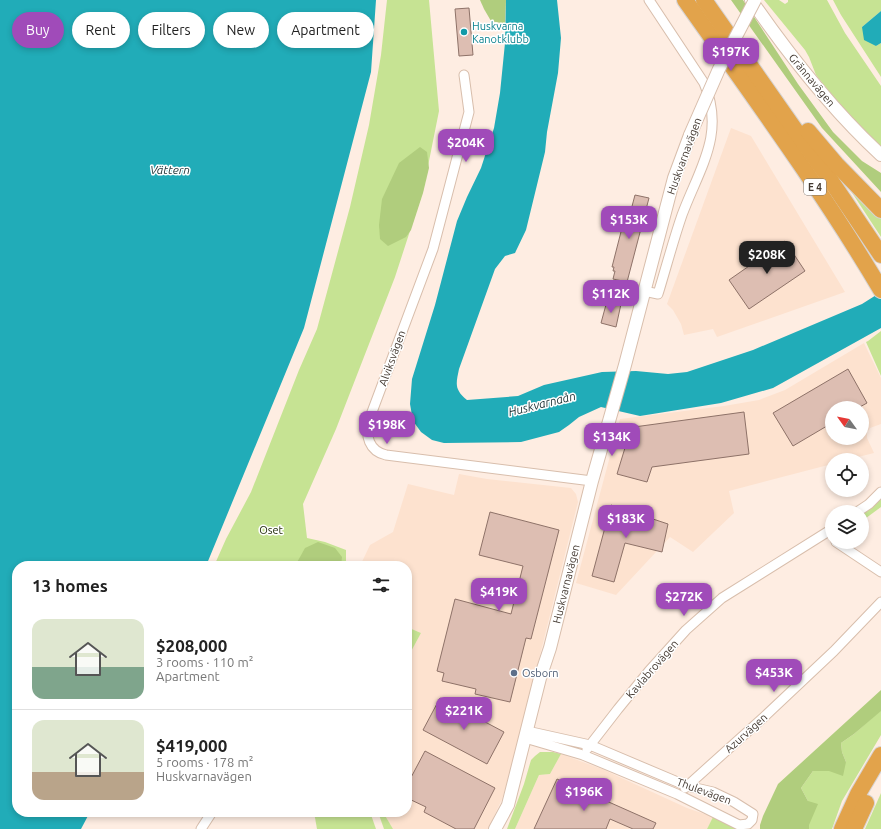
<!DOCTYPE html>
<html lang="en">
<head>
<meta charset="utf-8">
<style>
	:root { --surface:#fff; --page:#f2f2f2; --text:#222; --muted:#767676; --line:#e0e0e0; --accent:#a04bb9 }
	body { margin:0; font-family:Ubuntu,sans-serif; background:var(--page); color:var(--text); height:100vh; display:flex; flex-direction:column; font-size:15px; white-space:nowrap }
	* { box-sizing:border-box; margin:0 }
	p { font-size:13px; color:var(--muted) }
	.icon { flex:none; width:22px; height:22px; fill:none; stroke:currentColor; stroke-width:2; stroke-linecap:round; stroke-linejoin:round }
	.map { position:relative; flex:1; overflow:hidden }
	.sheet { position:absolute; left:12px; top:561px; width:400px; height:256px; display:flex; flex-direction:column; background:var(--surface); border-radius:16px; box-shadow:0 2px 6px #0003 }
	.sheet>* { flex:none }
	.guide { position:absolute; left:12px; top:12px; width:400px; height:36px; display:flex; gap:8px }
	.needle { width:26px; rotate:303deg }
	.controls { position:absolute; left:825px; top:401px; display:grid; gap:8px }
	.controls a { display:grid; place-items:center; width:44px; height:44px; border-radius:50%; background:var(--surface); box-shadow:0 2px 6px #0003; font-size:20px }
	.price { position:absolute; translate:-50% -34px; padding:0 9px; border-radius:8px; background:var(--accent); color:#fff; font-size:13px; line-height:26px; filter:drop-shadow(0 1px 2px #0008) }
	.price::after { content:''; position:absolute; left:50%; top:24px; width:12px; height:9px; margin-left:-6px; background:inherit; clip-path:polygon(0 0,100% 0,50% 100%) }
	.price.current { background:#222; color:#fff }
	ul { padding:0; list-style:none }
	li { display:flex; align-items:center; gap:12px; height:100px; padding:0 20px }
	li+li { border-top:1px solid var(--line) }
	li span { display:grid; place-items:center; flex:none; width:112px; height:80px; border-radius:12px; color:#555 }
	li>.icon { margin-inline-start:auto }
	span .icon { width:48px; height:48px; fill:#fffc; stroke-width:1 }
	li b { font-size:17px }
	h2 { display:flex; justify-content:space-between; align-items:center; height:48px; padding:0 20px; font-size:17px }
	.chip { padding:0 14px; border-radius:18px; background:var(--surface); box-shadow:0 2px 6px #0003; font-size:14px; line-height:36px }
	.chip.current { background:var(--accent); color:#fff }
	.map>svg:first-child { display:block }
	.built { fill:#fde2cf; fill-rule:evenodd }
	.green { fill:#c6e393 }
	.forest { fill:#b0cd7d }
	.water { fill:#21acb8 }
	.building { fill:#ddbeb2; stroke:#8e7268 }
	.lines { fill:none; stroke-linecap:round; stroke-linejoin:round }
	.street-casing { stroke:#d8beac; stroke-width:11 }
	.secondary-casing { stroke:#d8beac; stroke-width:14 }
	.highway-casing { stroke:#d6d3d2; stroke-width:18 }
	.street { stroke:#fff; stroke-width:9 }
	.secondary { stroke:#fff; stroke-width:12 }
	.highway { stroke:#e2a34b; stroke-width:16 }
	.secondary-bridge-casing { stroke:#d8beac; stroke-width:14; stroke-linecap:butt }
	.secondary-bridge { stroke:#fff; stroke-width:12 }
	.culture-dot { fill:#0f9aa8; stroke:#fff; stroke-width:1.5 }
	.service-dot { fill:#5c6f8a; stroke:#fff; stroke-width:1.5 }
	.labels { text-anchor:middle; stroke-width:3; stroke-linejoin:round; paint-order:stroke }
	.shield { fill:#fff; stroke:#7b746f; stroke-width:1 }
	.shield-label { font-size:10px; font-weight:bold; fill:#433931 }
	.culture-label { font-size:11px; fill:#0d838f; stroke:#fff; text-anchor:start }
	.street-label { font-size:11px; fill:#433931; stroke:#fff }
	.park-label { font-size:11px; fill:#232e0c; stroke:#fff }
	.service-label { font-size:11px; fill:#4e5e75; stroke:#fff; text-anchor:start }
	.water-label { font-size:12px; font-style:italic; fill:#1d3235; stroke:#fff }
</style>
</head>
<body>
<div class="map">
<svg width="881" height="829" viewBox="0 0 881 829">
	<rect width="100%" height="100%" fill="#feede2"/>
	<!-- built -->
	<g class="built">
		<path d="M731 128 751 136 845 292 717 337 713 329 684 335 681 324 673 310 667 304Z"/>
		<path d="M864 343 881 378V424L870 428 867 432V438L874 453 846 460H832V464L729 491 734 513 693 552 670 537 616 595 576 583 620 419 724 406 759 400 785 390ZM832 408H862V438H832Z"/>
		<path d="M459 474 487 479 571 488 576 494 578 502 514 760 502 799 488 829H393L383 812H407V659L421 633 407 627V566H360L370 545 393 532 408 484 454 495Z"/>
		<path d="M561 754 602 769 687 808 713 817 707 829H515L539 775 550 774Z"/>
	</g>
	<!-- green -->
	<g class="green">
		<path d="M387 0H429L439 111 423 191 395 277 336 429 303 504 307 538 325 542 346 550V561L343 566H214L226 539 251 492 299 370 317 329 350 207 369 125 381 55Z"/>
		<path d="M764 0H779L785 4 788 2V0H827L845 33 881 86V147L840 105 816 75 809 57 805 50Z"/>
		<path d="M833 0H881V11L862 27 876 46 881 43V77L841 15Z"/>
		<path d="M845 182 881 217V237Z"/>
		<path d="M881 331V376L866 342 868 341Z"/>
		<path d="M881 497V507L862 521V514Z"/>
		<path d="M407 627 421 633 407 659Z"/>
		<path d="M881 710V735L842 801 832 829H809L808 801 801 788 813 771H829L846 762 842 752 841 743 854 734Z"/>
		<path d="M540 752H553L561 754 550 774 539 775 515 829H507L524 784 531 760 535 756Z"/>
		<path d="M881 793V829H865Z"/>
		<path d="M314 812H370L376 829H317Z"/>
		<path d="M378 812H383L393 829H384Z"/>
		<path d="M713 817 737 829H707Z"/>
	</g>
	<!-- forest -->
	<g class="forest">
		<path d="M480 0H506L505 24 491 21 484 9Z"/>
		<path d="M731 0H743L798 84 833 132 862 161 881 173V192L822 128Z"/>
		<path d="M420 147 427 152 429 168 423 193 411 230 406 237 388 246 380 239 379 225 382 199 399 163Z"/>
		<path d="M318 542 335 548 342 557 341 566H295L305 548Z"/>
		<path d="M881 690V711L854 734 841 743 842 752 846 762 843 776 829 771H813L801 788 808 801 818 804 809 825V829H760V825L763 816 778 784Z"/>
	</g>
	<!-- water -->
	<g class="water">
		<path d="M0 0H376L371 72 304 328 206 566H17V812H90L81 829H0Z"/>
		<path d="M506 0H557L561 38 558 73 547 132 545 152 526 230 515 253 505 256 495 269 459 369C456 384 454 389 467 400L518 396 544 385 602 372 636 371 668 374 687 372 753 350 862 304 881 292V328L773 388 721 403 640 416 601 407 579 417 569 425 559 432 521 442 444 443 432 440 421 432 413 421 410 404 412 379 435 305 457 221 467 197 481 168 494 128 500 93 505 43Z"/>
		<path d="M881 11V43L876 46 864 40 862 27Z"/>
	</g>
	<!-- building -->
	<g class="building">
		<path d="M469 8 473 55 459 56 455 9Z"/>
		<path d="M635 195 649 198 627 282 613 279 615 271H613L614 267H612L623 224 627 225Z"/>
		<path d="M785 241 805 271 749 309 729 280Z"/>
		<path d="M607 301 621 304 616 327 601 323Z"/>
		<path d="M848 369 867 403 858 408H832V423L793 446 773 413Z"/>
		<path d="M744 412 749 454 652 467 647 482 617 474 628 438 634 437V427Z"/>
		<path d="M611 505 668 524 662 552 625 543 614 582 592 576Z"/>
		<path d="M490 512 559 530 531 639 526 638 510 702 475 694 476 689 442 681 444 673 437 671 455 599 511 614 523 566 479 555Z"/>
		<path d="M440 698 504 732 487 764 423 730Z"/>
		<path d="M425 751 495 788 474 829H456L424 812 426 807 407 798V785Z"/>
		<path d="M557 779 656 823 653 829H633L610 819 606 829H534Z"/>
	</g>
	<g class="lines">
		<!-- street casing -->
		<g class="street-casing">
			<g id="street">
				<path d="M464 75 469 112 433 249 369 420C365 436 369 451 386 455L592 481"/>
				<path d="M644 291 658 294C666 268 673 241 682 215 699 169 726 134 704 83L649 0"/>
				<path d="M857 512 869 504 881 492"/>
				<path d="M836 542 881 572"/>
				<path d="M525 738 583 755 677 794 739 825 748 824 752 820 753 814 734 802 713 792 687 786 590 745 527 731"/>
				<path d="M587 749 618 709 649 671 686 630 722 598 832 529"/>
				<path d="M685 788 765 716 834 651 881 602"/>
				<path d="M201 829 212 812"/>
			</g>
		</g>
		<!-- secondary casing -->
		<g class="secondary-casing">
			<g id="secondary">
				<path d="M751 0C789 55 831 109 881 155"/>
				<path d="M495 829 508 805 540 678 550 648 592 481 625 365 674 178 690 135"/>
			</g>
		</g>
		<!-- highway casing -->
		<g class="highway-casing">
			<g id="highway">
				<path d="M685 0C752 95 822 190 881 290"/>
				<path d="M704 0 831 181 881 255"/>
				<path d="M808 131 836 164 881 210"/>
				<path d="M842 829 858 794 881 755"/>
				<path d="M854 829 866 803"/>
			</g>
		</g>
		<!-- street -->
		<use href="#street" class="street"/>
		<!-- secondary -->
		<use href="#secondary" class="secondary"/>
		<!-- highway -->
		<use href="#highway" class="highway"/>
		<!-- secondary-bridge casing -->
		<g class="secondary-bridge-casing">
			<path id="secondary-bridge" d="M690 135 719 69 755 0"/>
		</g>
		<!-- secondary-bridge -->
		<use href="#secondary-bridge" class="secondary-bridge"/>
	</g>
	<!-- markers -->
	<circle class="culture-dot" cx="464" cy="32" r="4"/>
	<circle class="service-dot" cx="514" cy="673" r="4"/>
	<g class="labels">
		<!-- shield labels -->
		<rect class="shield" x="804" y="179" width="22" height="16" rx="3"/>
		<g class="shield-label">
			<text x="815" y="191">E 4</text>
		</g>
		<!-- culture labels -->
		<g class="culture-label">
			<text x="472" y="30">Huskvarna<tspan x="472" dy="13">Kanotklubb</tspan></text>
		</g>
		<!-- street labels -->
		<g class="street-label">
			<text transform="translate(812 80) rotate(50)" y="4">Grännavägen</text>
			<text transform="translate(684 156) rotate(-70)" y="4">Huskvarnavägen</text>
			<text transform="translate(392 358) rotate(-70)" y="4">Alviksvägen</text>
			<text transform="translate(566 584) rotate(-76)" y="4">Huskvarnavägen</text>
			<text transform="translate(652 669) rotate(-49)" y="4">Kavlabrovägen</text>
			<text transform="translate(746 733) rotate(-42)" y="4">Azurvägen</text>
			<text transform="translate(704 791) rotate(20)" y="4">Thulevägen</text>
		</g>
		<!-- park labels -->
		<g class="park-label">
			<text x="271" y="534">Oset</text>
		</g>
		<!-- service labels -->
		<g class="service-label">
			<text x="522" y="677">Osborn</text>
		</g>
		<!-- water labels -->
		<g class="water-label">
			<text x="170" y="174">Vättern</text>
			<text transform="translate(542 404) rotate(-14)" y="4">Huskvarnaån</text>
		</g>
	</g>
</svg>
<div class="controls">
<a><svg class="needle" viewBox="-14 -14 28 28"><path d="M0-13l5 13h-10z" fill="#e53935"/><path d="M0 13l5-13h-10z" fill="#767676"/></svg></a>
<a><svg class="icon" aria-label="locate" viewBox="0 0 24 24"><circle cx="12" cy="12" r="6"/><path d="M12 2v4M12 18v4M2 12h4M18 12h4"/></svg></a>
<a><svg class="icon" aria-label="layers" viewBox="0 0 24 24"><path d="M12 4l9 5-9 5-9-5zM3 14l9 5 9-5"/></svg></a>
</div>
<b class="price" style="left:731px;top:72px">$197K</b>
<b class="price" style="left:466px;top:163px">$204K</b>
<b class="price" style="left:629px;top:240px">$153K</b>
<b class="price current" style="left:767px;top:275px">$208K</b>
<b class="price" style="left:611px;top:314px">$112K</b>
<b class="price" style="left:387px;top:445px">$198K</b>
<b class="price" style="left:612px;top:457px">$134K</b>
<b class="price" style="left:626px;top:539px">$183K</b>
<b class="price" style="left:499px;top:612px">$419K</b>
<b class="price" style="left:684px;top:617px">$272K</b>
<b class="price" style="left:774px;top:693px">$453K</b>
<b class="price" style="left:464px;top:731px">$221K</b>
<b class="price" style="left:584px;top:812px">$196K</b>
<div class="guide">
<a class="chip current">Buy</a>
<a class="chip">Rent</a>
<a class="chip">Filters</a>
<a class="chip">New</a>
<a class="chip">Apartment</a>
</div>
<section class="sheet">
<h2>13 homes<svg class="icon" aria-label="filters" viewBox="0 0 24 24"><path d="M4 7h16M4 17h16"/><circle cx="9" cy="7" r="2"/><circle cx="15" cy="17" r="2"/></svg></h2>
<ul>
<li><span style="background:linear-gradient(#dfe7d0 60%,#7fa58c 0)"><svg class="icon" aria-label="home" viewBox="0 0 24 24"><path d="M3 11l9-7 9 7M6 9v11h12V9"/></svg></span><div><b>$208,000</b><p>3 rooms · 110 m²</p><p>Apartment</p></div></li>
<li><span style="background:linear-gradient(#dfe7d0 65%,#b9a48a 0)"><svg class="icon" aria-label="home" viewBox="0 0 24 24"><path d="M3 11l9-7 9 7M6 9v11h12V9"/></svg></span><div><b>$419,000</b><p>5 rooms · 178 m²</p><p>Huskvarnavägen</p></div></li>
</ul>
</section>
</div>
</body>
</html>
